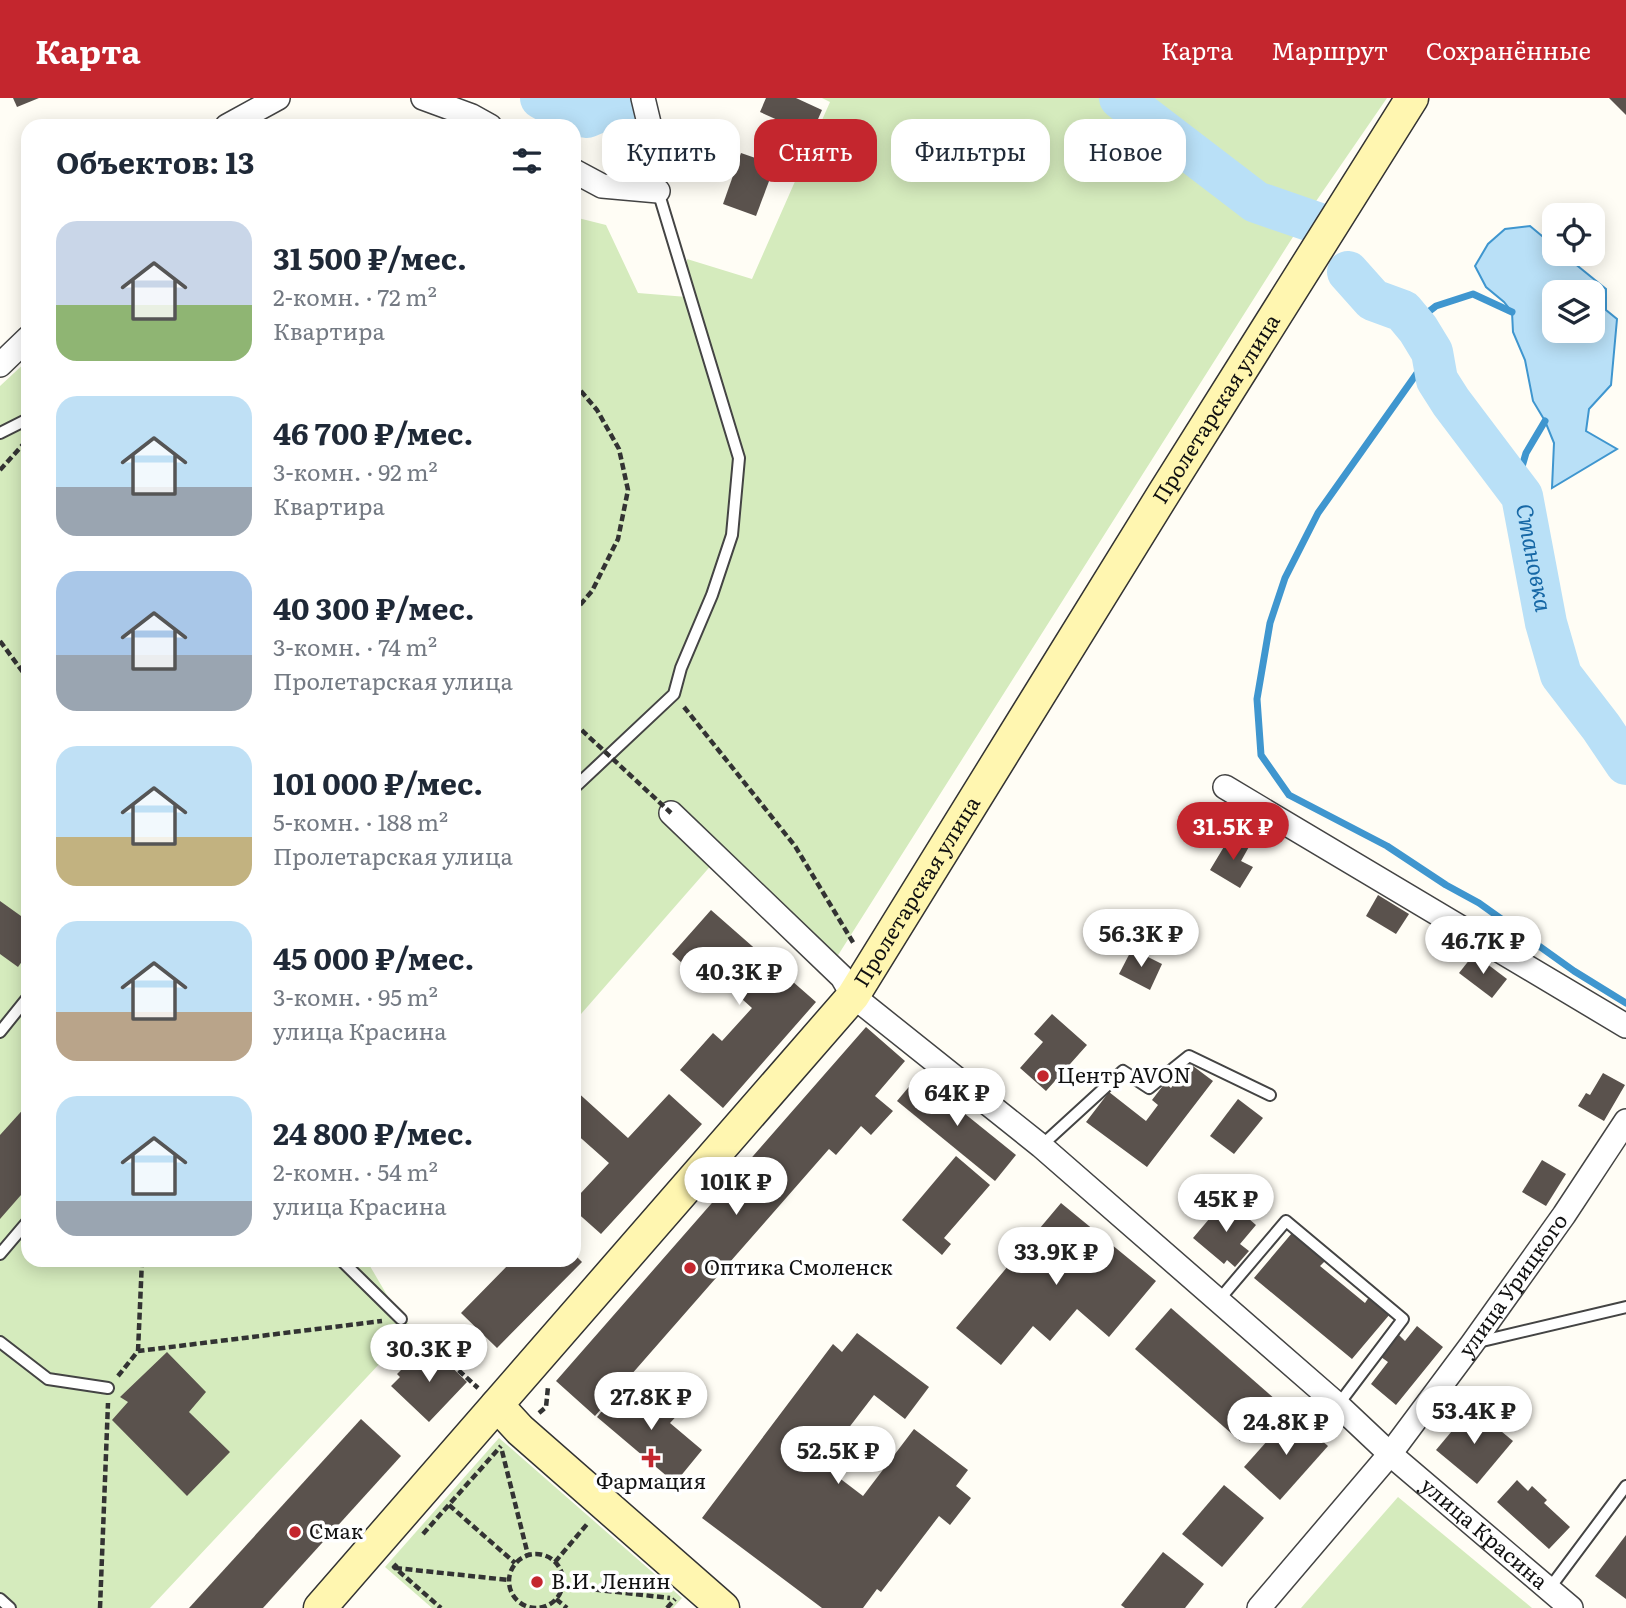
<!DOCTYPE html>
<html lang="ru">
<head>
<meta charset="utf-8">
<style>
	:root { --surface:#fff; --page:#f6f6f7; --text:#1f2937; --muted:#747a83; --accent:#c4262e }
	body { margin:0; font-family:Literata,serif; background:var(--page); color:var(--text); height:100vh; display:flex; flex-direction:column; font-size:26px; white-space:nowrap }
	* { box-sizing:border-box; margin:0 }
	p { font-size:23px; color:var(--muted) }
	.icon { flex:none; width:38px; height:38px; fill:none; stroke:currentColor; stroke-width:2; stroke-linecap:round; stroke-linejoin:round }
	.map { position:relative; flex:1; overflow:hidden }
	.details { position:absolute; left:21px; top:21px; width:560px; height:1148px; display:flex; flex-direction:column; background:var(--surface); border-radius:21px; box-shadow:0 4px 18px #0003 }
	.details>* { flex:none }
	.banner { position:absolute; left:602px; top:21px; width:665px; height:63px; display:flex; gap:14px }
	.controls { position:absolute; left:1542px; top:105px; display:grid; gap:14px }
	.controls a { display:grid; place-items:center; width:63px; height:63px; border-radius:14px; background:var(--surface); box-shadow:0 4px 18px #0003; font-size:35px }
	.price { position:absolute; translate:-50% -60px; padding:0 16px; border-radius:24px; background:#fff; color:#222; font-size:23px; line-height:46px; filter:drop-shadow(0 2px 4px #0008) }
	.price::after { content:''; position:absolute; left:50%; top:42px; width:21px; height:16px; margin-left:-10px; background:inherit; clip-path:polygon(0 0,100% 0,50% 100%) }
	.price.on { background:var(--accent); color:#fff }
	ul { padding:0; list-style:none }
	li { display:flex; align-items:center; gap:21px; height:175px; padding:0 35px }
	li span { display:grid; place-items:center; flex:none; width:196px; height:140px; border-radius:21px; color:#555 }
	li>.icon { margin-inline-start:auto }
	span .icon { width:84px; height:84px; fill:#fffc; stroke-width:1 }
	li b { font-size:30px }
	h2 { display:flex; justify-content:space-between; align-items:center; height:84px; padding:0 35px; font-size:30px }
	.tag { padding:0 24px; border-radius:21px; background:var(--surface); box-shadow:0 4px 18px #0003; font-size:24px; line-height:63px }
	.tag.on { background:var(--accent); color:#fff }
	header { display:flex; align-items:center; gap:42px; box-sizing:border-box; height:98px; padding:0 35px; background:var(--accent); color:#fff }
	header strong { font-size:33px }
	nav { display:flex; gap:38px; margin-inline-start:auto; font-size:24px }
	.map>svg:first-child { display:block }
	.green { fill:#d5ebbd }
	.water { fill:#b9e0f7; stroke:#3f96cf; stroke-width:2; fill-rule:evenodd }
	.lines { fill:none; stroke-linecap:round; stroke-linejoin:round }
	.stream { stroke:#3f96cf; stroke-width:7 }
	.river { stroke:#b9e0f7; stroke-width:42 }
	.building { fill:#5a524d }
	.service-casing { stroke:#444; stroke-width:14 }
	.minor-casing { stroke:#444; stroke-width:26 }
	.secondary-casing { stroke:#333; stroke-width:35 }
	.path { stroke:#333; stroke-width:4.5; stroke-dasharray:7 3.5; stroke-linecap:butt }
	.service { stroke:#fff; stroke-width:10 }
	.minor { stroke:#fff; stroke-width:23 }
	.secondary { stroke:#fff6b0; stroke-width:32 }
	.path-bridge { stroke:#333; stroke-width:4.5; stroke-dasharray:7 3.5; stroke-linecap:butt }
	.poi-dot { fill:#c4262e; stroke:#fff; stroke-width:2.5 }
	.labels { text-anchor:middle; stroke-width:7; stroke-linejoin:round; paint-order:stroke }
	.street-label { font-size:21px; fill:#111; stroke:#fff }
	.poi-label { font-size:21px; fill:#111; stroke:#fff; text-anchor:start }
	.water-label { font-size:23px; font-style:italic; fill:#1768a6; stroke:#fff }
</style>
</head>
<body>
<header>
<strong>Карта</strong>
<nav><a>Карта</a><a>Маршрут</a><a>Сохранённые</a></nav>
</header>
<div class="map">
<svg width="1626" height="1510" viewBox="0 0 1626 1510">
	<rect width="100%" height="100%" fill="#fffdf5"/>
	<!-- green -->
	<g class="green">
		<path d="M822 0H1387L1310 112 835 862 714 764 574 924V119L606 127 638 195 687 199V161L752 181 830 4Z"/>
		<path d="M28 262V1162H368L367 1163 401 1221 414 1229 150 1510H0V288Z"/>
		<path d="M499 1340 682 1500 673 1510H432L385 1469Z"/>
		<path d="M1398 1399 1532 1510H1301Z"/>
	</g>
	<!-- water -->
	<path class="water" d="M1530 128 1554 148V156H1563L1606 191V212L1617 221 1611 287 1589 311 1586 333 1617 351 1552 390 1554 345 1545 323 1533 303 1525 262 1513 234 1512 214 1504 204 1486 189 1475 168 1488 146 1505 131ZM1554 194H1592V233H1554Z"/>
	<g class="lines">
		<!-- stream -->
		<g class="stream">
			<path d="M1414 225 1436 208 1473 196 1512 214"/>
			<path d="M1432 254 1318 415 1285 480 1270 525 1257 601 1261 657 1289 697 1387 748 1446 787 1479 805 1574 873 1626 905"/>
			<path d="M1516 389 1526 355 1545 323"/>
		</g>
		<!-- river -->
		<g class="river">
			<path d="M541 0 572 17 587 19 632 0"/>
			<path d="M1120 0 1256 104 1320 126"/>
			<path id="s1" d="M1348 174 1373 202 1403 213 1418 231 1432 254 1437 282 1451 304 1522 398 1546 525 1561 577 1601 629 1626 666"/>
		</g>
	</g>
	<!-- building -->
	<g class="building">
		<path d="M13 0H39L17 9Z"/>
		<path d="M766 0H796L822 12 811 37 760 14Z"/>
		<path d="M1609 0H1626V17Z"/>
		<path d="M741 55 775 67 756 118 723 106Z"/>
		<path d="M1231 737 1250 747 1241 763 1253 769 1240 790 1210 772Z"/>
		<path d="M1378 797 1409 816 1396 836 1366 818Z"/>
		<path d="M0 803 28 823V855L18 869 0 856Z"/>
		<path d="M711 812 816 904 723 1010 680 972 713 935 722 943 752 910 714 876 705 886 672 856Z"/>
		<path d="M1132 851 1162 866 1150 892 1119 876Z"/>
		<path d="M1474 856 1507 881 1492 900 1459 875Z"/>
		<path d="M1052 916 1087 947 1046 993 1020 970 1043 944 1034 936Z"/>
		<path d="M866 929 905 963 875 998 893 1013 871 1037 861 1028 836 1057 829 1051 595 1318 556 1283Z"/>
		<path d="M1189 965 1213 983 1147 1069 1086 1024 1109 994 1146 1023 1158 1007 1152 1002 1165 985 1171 990Z"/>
		<path d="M1603 975 1625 987 1604 1023 1578 1008 1586 995 1590 997Z"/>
		<path d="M918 978 1016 1057 995 1083 897 1003Z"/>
		<path d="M574 991 628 1040 669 996 702 1026 601 1136 574 1112V1090L580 1096 609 1065 574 1034Z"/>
		<path d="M1238 1001 1263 1020 1234 1056 1210 1038Z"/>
		<path d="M28 1006V1089L0 1121V1037Z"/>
		<path d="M956 1058 990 1087 944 1140 951 1146 942 1157 902 1122Z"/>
		<path d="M1542 1062 1566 1076 1546 1108 1522 1094Z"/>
		<path d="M1226 1101 1256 1127 1240 1146 1249 1153 1235 1169 1227 1162 1224 1166 1193 1140Z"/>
		<path d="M1061 1105 1156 1183 1109 1239 1077 1211 1050 1243 1033 1228 1001 1267 956 1230Z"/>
		<path d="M1292 1135 1325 1163 1320 1168 1365 1205 1369 1199 1390 1216 1352 1261 1254 1180Z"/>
		<path d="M574 1156 582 1164 497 1250 461 1215 513 1162H574Z"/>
		<path d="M1171 1210 1276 1302 1240 1343 1135 1251Z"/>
		<path d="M1417 1228 1443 1249 1396 1307 1371 1286 1388 1264 1381 1259 1399 1237 1405 1243Z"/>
		<path d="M857 1235 929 1289 905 1321 874 1297 821 1366 863 1398 914 1331 968 1372 956 1388 971 1400 950 1427 939 1418 881 1494 877 1491 863 1510H822L702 1420 833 1246 842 1254Z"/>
		<path d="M425 1253 430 1258 435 1253 467 1284 429 1324 391 1288 400 1279 397 1276 408 1265 411 1268Z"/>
		<path d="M167 1254 206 1294 189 1314 230 1354 187 1398 112 1322 128 1304 120 1299Z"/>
		<path d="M623 1287 655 1314 667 1298 683 1311 670 1325 702 1352 675 1385 597 1319Z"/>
		<path d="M1472 1309 1513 1343 1477 1386 1436 1352Z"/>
		<path d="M1291 1316 1328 1348 1280 1402 1244 1369Z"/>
		<path d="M361 1321 401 1358 263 1510H189Z"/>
		<path d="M1517 1382 1528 1393 1532 1388 1547 1402 1544 1405 1570 1429 1549 1451 1497 1404Z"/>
		<path d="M1224 1387 1264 1420 1222 1469 1182 1436Z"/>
		<path d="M1626 1437V1501L1595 1478Z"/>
		<path d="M1163 1454 1204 1486 1185 1510H1125L1121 1507Z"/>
	</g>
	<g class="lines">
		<!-- service casing -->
		<g class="service-casing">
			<g id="service">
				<path d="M0 335 28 321"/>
				<path d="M574 690 674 596 681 570 712 497 732 437 739 360 658 93 649 25"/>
				<path d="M0 934 28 899"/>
				<path d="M1041 1048 1123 973 1149 990 1189 958 1270 997"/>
				<path d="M0 1156 28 1123"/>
				<path d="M341 1162 401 1221"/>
				<path d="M1218 1203 1286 1123 1403 1221 1338 1307"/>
				<path d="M0 1244 48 1281 108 1290"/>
				<path d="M1478 1244 1626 1209"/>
				<path d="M1549 1491 1626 1388"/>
				<path d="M0 1501 10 1510"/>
			</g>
		</g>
		<!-- minor casing -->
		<g class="minor-casing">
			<g id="minor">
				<path d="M423 0 472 18 490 28"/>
				<path d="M643 0 649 25"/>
				<path d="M227 28 278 0"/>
				<path d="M574 73 602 88 658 93"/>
				<path d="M0 267 28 240"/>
				<path d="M1225 689 1626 928"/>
				<path id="s2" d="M671 715 842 879 853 898 1041 1048 1338 1307 1390 1356 1571 1510"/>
				<path id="s3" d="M1259 1510 1390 1356 1472 1246 1564 1117 1626 1023"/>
			</g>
		</g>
		<!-- secondary casing -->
		<g class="secondary-casing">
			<g id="secondary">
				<path d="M497 1307 520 1332 723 1510"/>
				<path id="s4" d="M320 1510 853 898 1164 395 1412 0"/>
			</g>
		</g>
		<!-- path -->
		<g class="path">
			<path d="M574 285 597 312 619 351 628 392 618 441 592 493 574 514"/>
			<path d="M0 372 28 341"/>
			<path d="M0 543 28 581"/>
			<path d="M684 609 795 748 854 846"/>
			<path d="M412 1230 478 1290"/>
			<path d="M138 1253 142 1162"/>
			<path d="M118 1278 138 1253 382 1223"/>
			<path d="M539 1315 546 1309 548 1289"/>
			<path d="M502 1353 528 1457"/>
			<path d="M449 1407 515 1465"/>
			<path d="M423 1436 501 1348"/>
			<circle cx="536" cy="1483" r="27"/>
			<path d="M555 1464 588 1425"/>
			<path d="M397 1466 394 1469 441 1510"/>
			<path d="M395 1470 509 1482"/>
			<path d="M563 1488 670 1500"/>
			<path d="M556 1501 567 1510"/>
			<path d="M100 1510 108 1305"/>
			<path d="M667 1510 675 1501"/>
		</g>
		<!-- service -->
		<use href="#service" class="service"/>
		<!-- minor -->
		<use href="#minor" class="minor"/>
		<!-- secondary -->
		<use href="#secondary" class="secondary"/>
		<!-- path-bridge -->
		<path class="path-bridge" d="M574 625 671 715"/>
	</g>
	<!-- markers -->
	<g class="poi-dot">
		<circle cx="1043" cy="978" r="7"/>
		<circle cx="690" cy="1170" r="7"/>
		<path d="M647.5 1349.5h7v7h7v7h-7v7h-7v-7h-7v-7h7z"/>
		<circle cx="295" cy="1434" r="7"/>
		<circle cx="537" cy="1484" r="7"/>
	</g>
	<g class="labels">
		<!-- street labels -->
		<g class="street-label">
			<text dy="7" stroke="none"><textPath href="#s4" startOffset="1502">Пролетарская улица</textPath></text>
			<text dy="7" stroke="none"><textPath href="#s4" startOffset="934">Пролетарская улица</textPath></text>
			<text dy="7" stroke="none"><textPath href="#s3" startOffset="411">улица Урицкого</textPath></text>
			<text dy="7" stroke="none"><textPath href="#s2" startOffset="1088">улица Красина</textPath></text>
		</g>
		<!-- poi labels -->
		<g class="poi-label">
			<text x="1057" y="985">Центр AVON</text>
			<text x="704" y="1177">Оптика Смоленск</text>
			<text x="651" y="1391" text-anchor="middle">Фармация</text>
			<text x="309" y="1441">Смак</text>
			<text x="551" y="1491">В.И. Ленин</text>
		</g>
		<!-- water labels -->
		<g class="water-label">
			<text dy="8" stroke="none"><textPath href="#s1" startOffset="355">Становка</textPath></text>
		</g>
	</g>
</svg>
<div class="controls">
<a><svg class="icon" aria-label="locate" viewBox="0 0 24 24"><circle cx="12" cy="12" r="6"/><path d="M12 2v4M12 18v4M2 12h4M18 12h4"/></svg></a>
<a><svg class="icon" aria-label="layers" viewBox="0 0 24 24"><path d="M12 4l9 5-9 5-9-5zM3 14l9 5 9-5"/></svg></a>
</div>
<b class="price on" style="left:1233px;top:764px">31.5K ₽</b>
<b class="price" style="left:1141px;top:871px">56.3K ₽</b>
<b class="price" style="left:1483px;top:878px">46.7K ₽</b>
<b class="price" style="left:739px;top:909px">40.3K ₽</b>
<b class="price" style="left:957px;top:1030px">64K ₽</b>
<b class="price" style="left:736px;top:1119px">101K ₽</b>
<b class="price" style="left:1226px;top:1136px">45K ₽</b>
<b class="price" style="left:1056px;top:1189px">33.9K ₽</b>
<b class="price" style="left:429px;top:1286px">30.3K ₽</b>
<b class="price" style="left:651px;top:1334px">27.8K ₽</b>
<b class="price" style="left:1474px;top:1348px">53.4K ₽</b>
<b class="price" style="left:1286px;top:1359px">24.8K ₽</b>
<b class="price" style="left:838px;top:1388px">52.5K ₽</b>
<div class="banner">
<a class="tag">Купить</a>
<a class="tag on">Снять</a>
<a class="tag">Фильтры</a>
<a class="tag">Новое</a>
</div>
<section class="details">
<h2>Объектов: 13<svg class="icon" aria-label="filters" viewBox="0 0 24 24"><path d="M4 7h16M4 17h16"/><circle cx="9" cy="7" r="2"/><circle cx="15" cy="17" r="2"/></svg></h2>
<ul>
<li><span style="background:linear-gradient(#c9d6e8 60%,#8fb573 0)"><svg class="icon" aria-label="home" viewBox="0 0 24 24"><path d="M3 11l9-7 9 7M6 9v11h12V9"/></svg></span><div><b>31 500 ₽/мес.</b><p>2-комн. · 72 m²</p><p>Квартира</p></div></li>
<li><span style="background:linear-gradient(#bfe0f5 65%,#9aa5b1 0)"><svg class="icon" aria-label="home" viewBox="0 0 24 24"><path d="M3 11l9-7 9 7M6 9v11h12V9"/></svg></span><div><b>46 700 ₽/мес.</b><p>3-комн. · 92 m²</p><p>Квартира</p></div></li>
<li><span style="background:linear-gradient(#a9c7e8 60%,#9aa5b1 0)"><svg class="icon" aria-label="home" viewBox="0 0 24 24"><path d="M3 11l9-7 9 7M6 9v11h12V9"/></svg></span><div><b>40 300 ₽/мес.</b><p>3-комн. · 74 m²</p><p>Пролетарская улица</p></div></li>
<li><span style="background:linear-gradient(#bfe0f5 65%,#c2b280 0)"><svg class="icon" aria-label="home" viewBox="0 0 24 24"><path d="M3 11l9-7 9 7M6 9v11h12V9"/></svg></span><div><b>101 000 ₽/мес.</b><p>5-комн. · 188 m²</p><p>Пролетарская улица</p></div></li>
<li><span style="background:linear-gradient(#bfe0f5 65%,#b9a48a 0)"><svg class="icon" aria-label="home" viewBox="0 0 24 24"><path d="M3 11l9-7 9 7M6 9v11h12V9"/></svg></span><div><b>45 000 ₽/мес.</b><p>3-комн. · 95 m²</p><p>улица Красина</p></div></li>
<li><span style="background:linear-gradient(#bfe0f5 75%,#9aa5b1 0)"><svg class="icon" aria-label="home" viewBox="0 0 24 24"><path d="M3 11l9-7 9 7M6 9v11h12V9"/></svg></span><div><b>24 800 ₽/мес.</b><p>2-комн. · 54 m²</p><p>улица Красина</p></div></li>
</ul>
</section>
</div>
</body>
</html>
